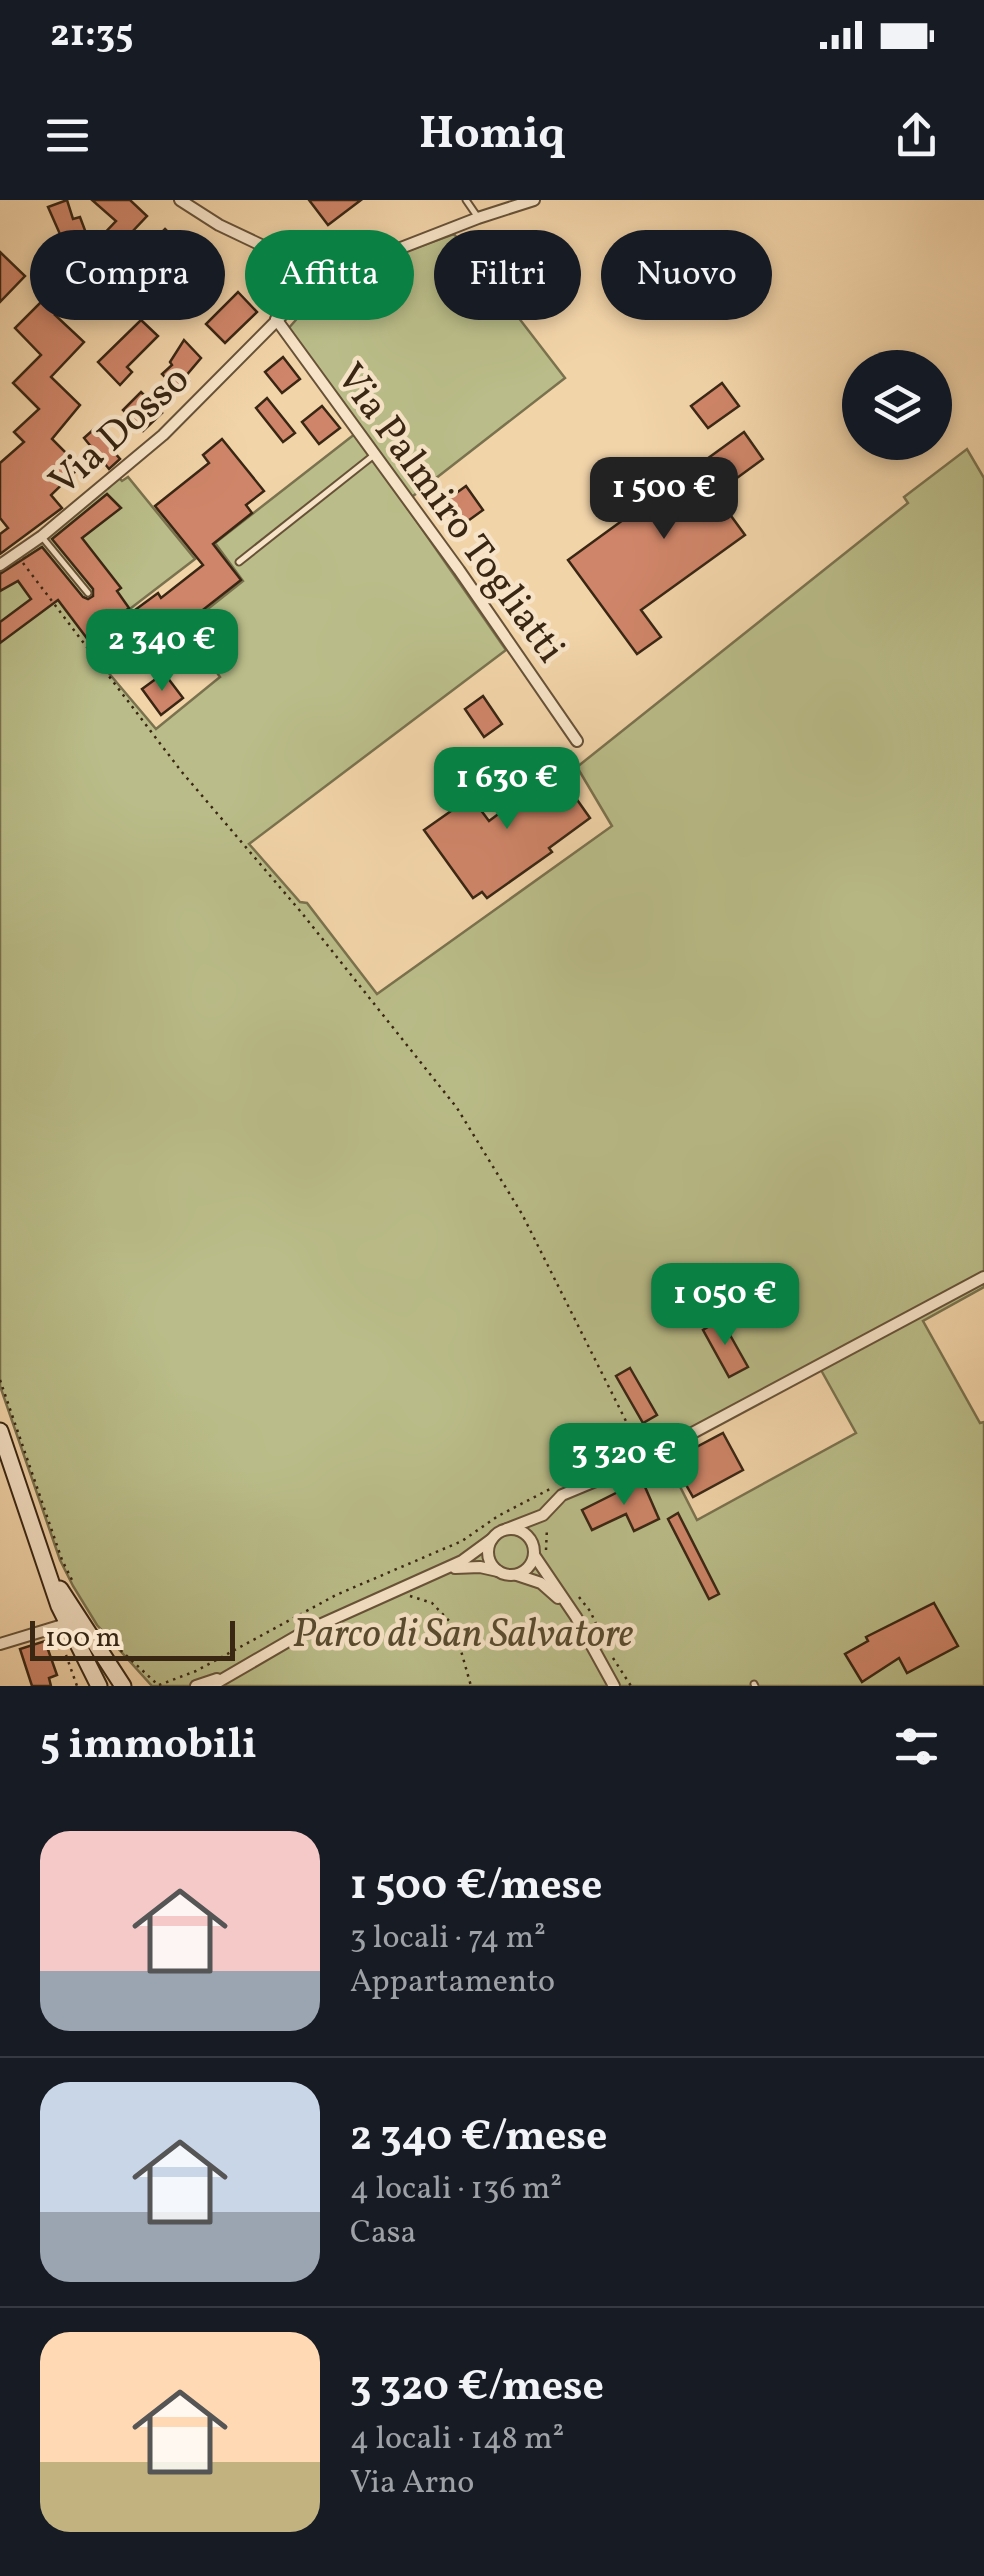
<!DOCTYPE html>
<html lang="it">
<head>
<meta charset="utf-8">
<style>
	:root { --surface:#171b24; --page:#20242c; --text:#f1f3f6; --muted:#9ea1a6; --line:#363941; --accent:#0b8043 }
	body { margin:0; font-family:Vollkorn,serif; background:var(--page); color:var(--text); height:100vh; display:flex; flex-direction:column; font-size:38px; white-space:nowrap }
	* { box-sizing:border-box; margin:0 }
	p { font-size:32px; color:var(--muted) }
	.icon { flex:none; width:55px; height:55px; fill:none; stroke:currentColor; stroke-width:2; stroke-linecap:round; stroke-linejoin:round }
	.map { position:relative; height:1486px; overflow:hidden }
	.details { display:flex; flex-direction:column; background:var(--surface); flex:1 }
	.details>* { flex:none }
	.hud { position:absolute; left:30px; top:30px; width:925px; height:90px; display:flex; gap:20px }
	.controls { position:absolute; left:842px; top:150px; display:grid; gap:20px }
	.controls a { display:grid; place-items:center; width:110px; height:110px; border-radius:50%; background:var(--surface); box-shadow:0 5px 15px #0003; font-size:50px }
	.scale { position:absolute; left:30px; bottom:25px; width:205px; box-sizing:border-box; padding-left:10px; border:5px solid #392613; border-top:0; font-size:28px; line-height:35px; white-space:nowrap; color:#392613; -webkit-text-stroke:8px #f7e3c7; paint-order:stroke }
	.price { position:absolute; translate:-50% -85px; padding:0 22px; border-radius:20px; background:var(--accent); color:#fff; font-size:32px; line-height:65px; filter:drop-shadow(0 2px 5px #0008) }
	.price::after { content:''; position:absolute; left:50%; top:60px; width:30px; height:22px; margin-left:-15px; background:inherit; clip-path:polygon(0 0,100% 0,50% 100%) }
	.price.selected { background:#222; color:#fff }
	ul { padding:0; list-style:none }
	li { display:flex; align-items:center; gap:30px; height:250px; padding:0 40px }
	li+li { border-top:2px solid var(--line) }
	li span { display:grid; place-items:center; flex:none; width:280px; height:200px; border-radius:30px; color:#555 }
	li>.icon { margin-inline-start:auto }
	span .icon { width:120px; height:120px; fill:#fffc; stroke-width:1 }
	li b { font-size:42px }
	h2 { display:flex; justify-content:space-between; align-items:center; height:120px; padding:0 40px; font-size:42px }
	.chip { padding:0 35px; border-radius:45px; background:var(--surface); box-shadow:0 5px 15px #0003; font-size:35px; line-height:90px }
	.chip.selected { background:var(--accent); color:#fff }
	.status { display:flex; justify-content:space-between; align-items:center; height:70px; padding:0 50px; background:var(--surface); direction:ltr }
	.status svg { height:28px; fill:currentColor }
	header { display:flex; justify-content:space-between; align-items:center; height:130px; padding:0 40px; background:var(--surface); font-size:45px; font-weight:700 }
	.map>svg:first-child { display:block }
	.green { fill:#babd89; stroke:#7a724e; stroke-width:2.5; fill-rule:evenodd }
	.building { fill:#cf8569; stroke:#392613; stroke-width:2.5 }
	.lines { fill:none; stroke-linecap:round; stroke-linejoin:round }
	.lane-casing { stroke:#675238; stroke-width:9 }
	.street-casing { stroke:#675238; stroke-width:14 }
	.secondary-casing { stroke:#392613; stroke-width:19 }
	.path { stroke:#392613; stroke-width:2.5; stroke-dasharray:2.5 5; stroke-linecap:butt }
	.lane { stroke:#f7e3c7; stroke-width:5 }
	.street { stroke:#f7e3c7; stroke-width:10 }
	.secondary { stroke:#f7e3c7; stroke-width:15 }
	.labels { text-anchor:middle; stroke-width:9; stroke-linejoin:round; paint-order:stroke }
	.street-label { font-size:40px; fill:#392613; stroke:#f7e3c7 }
	.park-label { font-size:40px; font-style:italic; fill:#594c30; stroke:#f7e3c7 }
</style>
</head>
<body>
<div class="status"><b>21:35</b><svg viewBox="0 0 49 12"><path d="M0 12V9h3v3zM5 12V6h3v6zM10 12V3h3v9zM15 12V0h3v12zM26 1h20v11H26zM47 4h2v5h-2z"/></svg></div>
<header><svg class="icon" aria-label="menu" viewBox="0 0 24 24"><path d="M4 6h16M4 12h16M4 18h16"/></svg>Homiq<svg class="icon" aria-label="share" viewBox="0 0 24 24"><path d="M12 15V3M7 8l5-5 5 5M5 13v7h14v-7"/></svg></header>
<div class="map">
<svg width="984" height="1486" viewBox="0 0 984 1486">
	<rect width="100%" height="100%" fill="#f2d4a9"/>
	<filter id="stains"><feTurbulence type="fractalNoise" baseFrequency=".002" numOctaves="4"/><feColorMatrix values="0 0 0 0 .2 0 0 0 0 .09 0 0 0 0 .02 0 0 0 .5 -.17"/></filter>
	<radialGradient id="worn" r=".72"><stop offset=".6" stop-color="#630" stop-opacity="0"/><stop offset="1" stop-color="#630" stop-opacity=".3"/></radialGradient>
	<!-- green -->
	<path class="green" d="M454 34 565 178 404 303 506 450 249 644 300 702 307 703 377 794 612 626 577 567 908 303 904 297 967 249 984 278V1087L923 1121 980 1223 984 1222V1486H152L97 1425 73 1386 60 1360 0 1186V371L16 361 48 405 55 400 22 355 119 278 122 281 128 277 195 359 118 418 137 445 107 471 156 529 220 477 185 427 243 381 215 343 360 230 287 130 333 78ZM821 1170 856 1233 697 1320 663 1253Z"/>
	<!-- building -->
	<g class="building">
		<path d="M67 0 73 19 80 17 86 33 63 41 48 7Z"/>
		<path d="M92 0H130L147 16 112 53 98 40 116 21Z"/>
		<path d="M309 0H361L328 25Z"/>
		<path d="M165 29 181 45 148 78 132 62Z"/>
		<path d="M0 52 25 76 0 102Z"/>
		<path d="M51 92 65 106 55 115 84 142 51 177 80 205 52 239 80 267 51 295 62 308 0 354V334L8 328 0 318V263L24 242 14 232 39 209 13 183 41 155 15 128Z"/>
		<path d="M238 92 257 112 225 143 206 124Z"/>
		<path d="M141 120 158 136 127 167 132 172 120 185 98 162Z"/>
		<path d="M184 140 201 158 185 177 189 181 179 191 162 174 172 165 170 162Z"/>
		<path d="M283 157 300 179 282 193 265 172Z"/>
		<path d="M722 183 739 206 708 228 691 206Z"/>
		<path d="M141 192 162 213 143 231 123 210Z"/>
		<path d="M267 198 295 233 283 242 256 208Z"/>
		<path d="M322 206 340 228 319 244 302 222Z"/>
		<path d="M94 229 120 259 109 269 84 238Z"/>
		<path d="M744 232 763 259 715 294 745 335 641 410 661 437 637 454 568 360Z"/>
		<path d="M222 239 264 291 246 305 252 313 213 344 241 380 185 424 181 418 155 437 135 410 158 393 161 398 203 365 155 306 209 263 203 255Z"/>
		<path d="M466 286 483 310 465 323 448 299Z"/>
		<path d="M107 294 121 308 82 338 121 388 117 391 129 408 111 422 128 443 109 458 96 442 92 445 58 400 0 443V422L31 399 18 381 0 391V374L42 347 83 397 88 399 93 396V389L52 339Z"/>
		<path d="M164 473 183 498 161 515 142 489Z"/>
		<path d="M483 496 502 524 484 537 465 509Z"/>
		<path d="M530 563 547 587 561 577 590 618 549 648 552 652 487 698 482 692 473 698 424 630 471 597 489 621 513 603 500 585Z"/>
		<path d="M721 1119 748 1167 729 1177 703 1130Z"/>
		<path d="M630 1168 657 1215 643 1223 616 1176Z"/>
		<path d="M723 1233 743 1270 693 1297 672 1260Z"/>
		<path d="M642 1280 659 1319 634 1331 626 1314 592 1330 582 1310Z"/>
		<path d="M678 1313 719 1394 709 1399 668 1319Z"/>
		<path d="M934 1403 958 1446 907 1473 899 1458 862 1482 845 1454 868 1441 866 1437Z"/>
		<path d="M45 1441 57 1475 49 1478 51 1486H32L20 1449Z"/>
	</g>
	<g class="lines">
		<!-- lane casing -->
		<g class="lane-casing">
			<g id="lane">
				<path d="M466 0 477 16"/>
				<path d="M42 337 88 393"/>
				<path d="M239 362 374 255"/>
				<path d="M754 1484 755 1486"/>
			</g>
		</g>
		<!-- street casing -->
		<g class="street-casing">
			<g id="street">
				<path d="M180 0 219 25 301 64 316 81"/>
				<path d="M276 119 459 370 577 541"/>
				<path d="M0 365 42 336 163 235 316 81 478 18 534 0"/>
				<path d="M507 1329 543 1315 562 1295 627 1268 984 1077"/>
				<circle cx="511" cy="1352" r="23"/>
				<path d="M534 1355 576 1417 614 1486"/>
				<path d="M455 1368 480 1367 498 1371"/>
				<path d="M517 1375 541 1383 558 1398"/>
				<path d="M0 1444 66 1424 73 1426"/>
				<path d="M196 1486 217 1479"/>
				<path d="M211 1486 304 1432 462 1361 492 1339"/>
			</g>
		</g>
		<!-- secondary casing -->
		<g class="secondary-casing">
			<g id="secondary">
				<path d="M0 1231 59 1406 99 1486"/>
				<path d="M60 1389 123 1486"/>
			</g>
		</g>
		<!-- path -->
		<g class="path">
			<path d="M23 363 181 571 301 712 457 908 522 1014 639 1247"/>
			<path d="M0 1180 62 1360 72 1380"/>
			<path d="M593 1268 634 1245"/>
			<path d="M546 1350 547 1328"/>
			<path d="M410 1396 432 1403 454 1426 471 1486"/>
			<path d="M579 1397 590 1411 605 1442"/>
			<path d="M115 1445 157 1484"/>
			<path d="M66 1455 77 1486"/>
			<path d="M613 1458 631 1486"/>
			<path d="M159 1485 196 1471 336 1395 462 1341 498 1316 550 1289"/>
		</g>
		<!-- lane -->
		<use href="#lane" class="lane"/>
		<!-- street -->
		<use href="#street" class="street"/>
		<!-- secondary -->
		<use href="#secondary" class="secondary"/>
	</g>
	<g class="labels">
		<!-- street labels -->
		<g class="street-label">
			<text transform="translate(118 229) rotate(-42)" y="14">Via Dosso</text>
			<text transform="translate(452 312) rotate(54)" y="14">Via Palmiro Togliatti</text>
		</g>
		<!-- park labels -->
		<g class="park-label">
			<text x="463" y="1446">Parco di San Salvatore</text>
		</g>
	</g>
	<rect width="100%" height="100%" filter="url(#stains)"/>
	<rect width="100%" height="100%" fill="url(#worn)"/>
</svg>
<div class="controls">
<a><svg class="icon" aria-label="layers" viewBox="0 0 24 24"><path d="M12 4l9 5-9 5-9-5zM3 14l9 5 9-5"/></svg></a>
</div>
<div class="scale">100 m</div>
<b class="price selected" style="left:664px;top:342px">1 500 €</b>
<b class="price" style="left:162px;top:494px">2 340 €</b>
<b class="price" style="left:507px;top:632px">1 630 €</b>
<b class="price" style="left:725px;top:1148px">1 050 €</b>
<b class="price" style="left:624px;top:1308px">3 320 €</b>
<div class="hud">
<a class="chip">Compra</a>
<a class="chip selected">Affitta</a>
<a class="chip">Filtri</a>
<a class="chip">Nuovo</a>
</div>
</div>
<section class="details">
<h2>5 immobili<svg class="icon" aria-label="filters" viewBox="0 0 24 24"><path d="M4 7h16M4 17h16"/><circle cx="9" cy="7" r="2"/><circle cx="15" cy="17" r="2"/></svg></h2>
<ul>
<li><span style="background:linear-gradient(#f6c9c9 70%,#9aa5b1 0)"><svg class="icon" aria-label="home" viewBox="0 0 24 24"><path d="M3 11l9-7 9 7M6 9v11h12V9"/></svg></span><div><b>1 500 €/mese</b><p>3 locali · 74 m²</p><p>Appartamento</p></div></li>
<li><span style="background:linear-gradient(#c9d6e8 65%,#9aa5b1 0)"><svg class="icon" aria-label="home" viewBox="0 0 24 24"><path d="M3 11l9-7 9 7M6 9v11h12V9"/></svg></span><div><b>2 340 €/mese</b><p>4 locali · 136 m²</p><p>Casa</p></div></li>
<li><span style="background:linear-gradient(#ffd9b3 65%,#c2b280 0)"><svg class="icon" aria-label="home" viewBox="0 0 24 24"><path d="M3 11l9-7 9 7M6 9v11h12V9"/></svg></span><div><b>3 320 €/mese</b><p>4 locali · 148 m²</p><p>Via Arno</p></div></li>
</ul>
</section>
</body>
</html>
